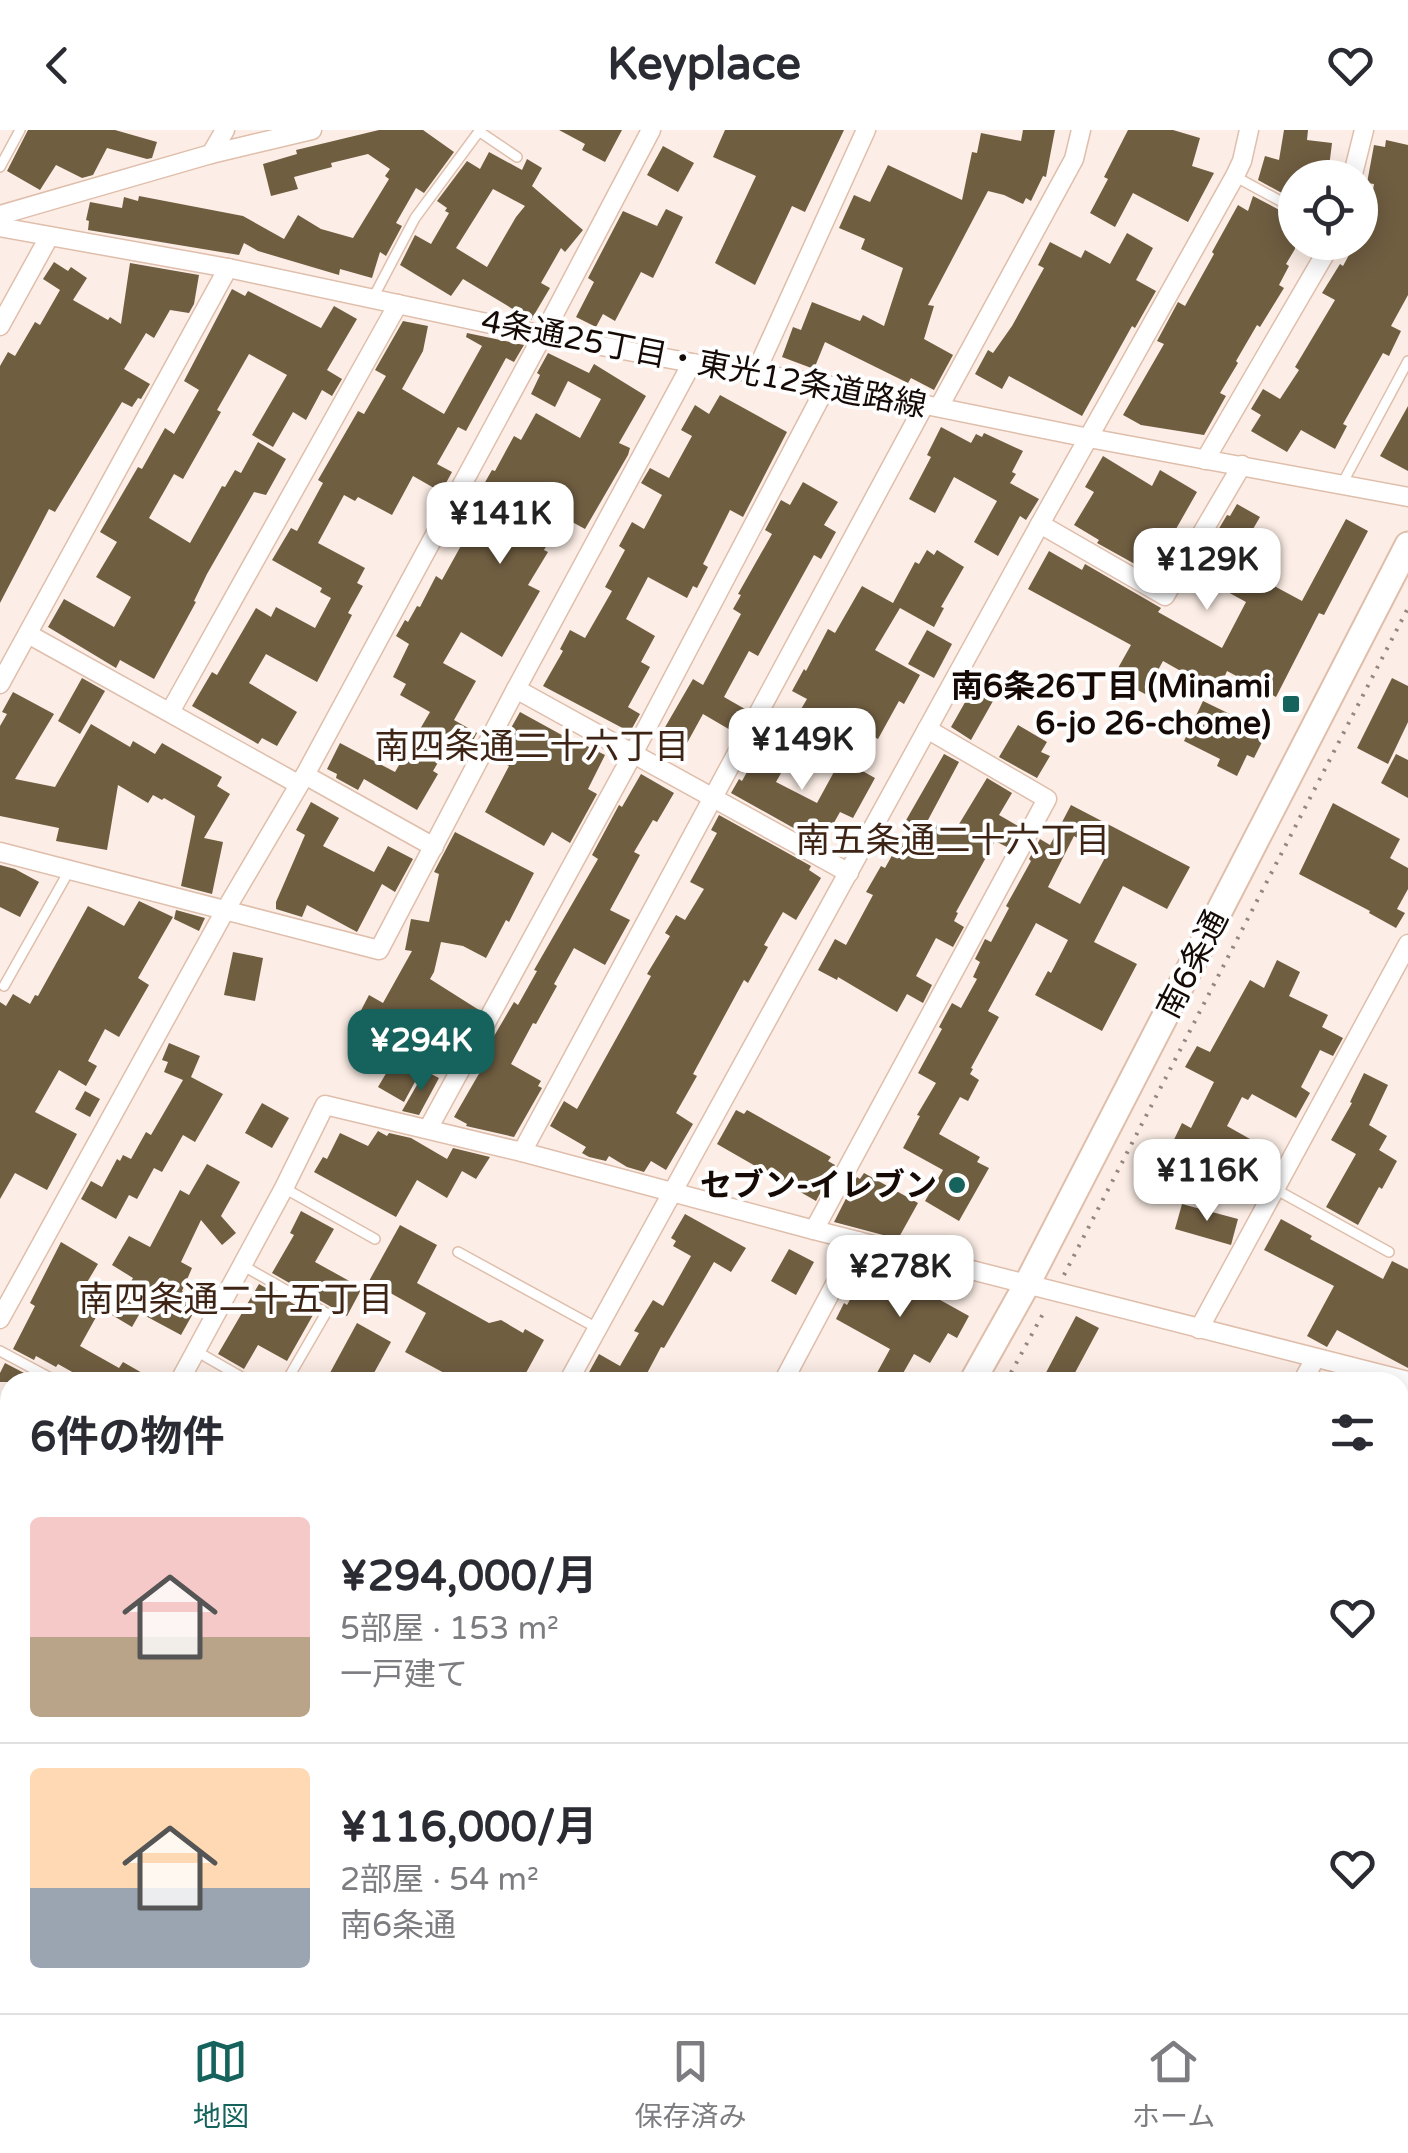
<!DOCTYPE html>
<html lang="ja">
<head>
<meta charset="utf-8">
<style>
	:root { --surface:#fff; --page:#f7f7f7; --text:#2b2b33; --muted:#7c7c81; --line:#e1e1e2; --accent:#15635c }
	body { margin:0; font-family:"Varela Round","Noto Sans JP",sans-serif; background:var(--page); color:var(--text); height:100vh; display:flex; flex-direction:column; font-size:38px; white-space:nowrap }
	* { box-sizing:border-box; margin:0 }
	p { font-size:32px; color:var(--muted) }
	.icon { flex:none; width:55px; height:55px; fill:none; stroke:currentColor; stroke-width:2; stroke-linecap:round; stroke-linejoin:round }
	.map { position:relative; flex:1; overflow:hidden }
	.details { position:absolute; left:0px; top:1242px; width:1410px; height:642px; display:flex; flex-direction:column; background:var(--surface); border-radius:30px 30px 0 0; box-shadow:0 5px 25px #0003 }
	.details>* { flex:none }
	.buttons { position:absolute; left:1278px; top:30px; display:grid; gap:20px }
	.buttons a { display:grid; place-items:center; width:100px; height:100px; border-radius:50%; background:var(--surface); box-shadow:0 5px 25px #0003; font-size:50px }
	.price { position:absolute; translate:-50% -85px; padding:0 22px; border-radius:20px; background:#fff; color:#222; font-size:32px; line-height:65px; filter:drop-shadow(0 2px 5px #0008) }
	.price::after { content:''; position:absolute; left:50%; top:60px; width:30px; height:22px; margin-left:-15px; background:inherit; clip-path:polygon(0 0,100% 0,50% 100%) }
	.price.selected { background:var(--accent); color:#fff }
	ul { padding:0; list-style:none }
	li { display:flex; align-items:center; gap:30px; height:250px; padding:0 30px }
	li+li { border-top:2px solid var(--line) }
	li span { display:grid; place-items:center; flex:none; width:280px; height:200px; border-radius:10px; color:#555 }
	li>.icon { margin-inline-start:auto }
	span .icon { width:120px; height:120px; fill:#fffc; stroke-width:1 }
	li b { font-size:42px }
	h2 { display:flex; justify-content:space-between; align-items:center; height:120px; padding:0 30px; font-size:42px }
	header { display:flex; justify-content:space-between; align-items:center; height:130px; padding:0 30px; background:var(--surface); font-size:45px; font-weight:800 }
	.dock { display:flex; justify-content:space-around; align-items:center; height:140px; border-top:2px solid var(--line); background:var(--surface); font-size:28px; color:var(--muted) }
	.dock a { display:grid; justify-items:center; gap:5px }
	.dock .selected { color:var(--accent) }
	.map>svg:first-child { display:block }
	.building { fill:#705e41; fill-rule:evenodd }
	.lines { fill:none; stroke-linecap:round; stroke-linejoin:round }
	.lane-casing { stroke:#dfbeab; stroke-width:12 }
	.street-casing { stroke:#dfbeab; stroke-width:21 }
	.secondary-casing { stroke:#dfbeab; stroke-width:29 }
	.path { stroke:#938780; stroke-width:4; stroke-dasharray:2.5 8; stroke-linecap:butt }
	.lane { stroke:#fff; stroke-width:9 }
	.street { stroke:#fff; stroke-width:18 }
	.secondary { stroke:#fff; stroke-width:25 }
	.poi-dot { fill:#15635c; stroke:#fefefe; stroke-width:4 }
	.labels { text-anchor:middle; stroke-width:8; stroke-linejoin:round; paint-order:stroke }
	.street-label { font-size:32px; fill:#150a05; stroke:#fefefe }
	.poi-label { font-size:32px; font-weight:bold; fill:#150a05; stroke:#fefefe; text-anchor:end }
	.neighbourhood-label { font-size:35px; fill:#3d2415; stroke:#fefefe }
</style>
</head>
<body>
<header><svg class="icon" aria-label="back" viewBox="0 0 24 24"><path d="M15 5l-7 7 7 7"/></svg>Keyplace<svg class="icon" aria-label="heart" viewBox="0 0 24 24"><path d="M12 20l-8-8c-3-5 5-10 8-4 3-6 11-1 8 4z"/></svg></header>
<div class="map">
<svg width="1408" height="1883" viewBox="0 0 1408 1883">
	<rect width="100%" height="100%" fill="#fceee6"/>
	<!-- building -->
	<g class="building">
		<path d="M28 0H115L157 12 152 28 147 29 107 18 93 45 82 48 56 35 40 60 7 41Z"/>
		<path d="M379 0H423L454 22 424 63 416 58 396 93 402 96 386 126 380 122 372 148 340 139 339 145 258 121 244 113 239 125 88 100 89 91 86 90 90 72 122 78 124 67 138 71 139 66 243 86 284 109 298 85 321 99 353 108 389 49 385 46 390 39 368 24 331 33 332 37 294 47 298 59 271 66 263 34 297 24 296 20Z"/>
		<path d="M559 0H622L605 32 582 20 585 14Z"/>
		<path d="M725 0H844L805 82 792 76 755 155 715 133 756 46 713 27Z"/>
		<path d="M1023 0H1055L1046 47 1043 46 1031 71 1026 68 1023 74 1004 65 988 61 928 175 934 176 924 209 953 225 934 260 911 248 908 253 825 212 814 239 782 227 793 197 801 200 812 172 860 191 863 185 884 196 903 138 861 119 865 109 839 98 854 65 870 72 888 35 962 70 972 22 977 23 981 3 1021 11Z"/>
		<path d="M1128 0H1173L1200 8 1192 36 1214 43 1188 92 1133 63 1115 97 1090 83 1108 49 1104 47Z"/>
		<path d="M1284 0H1308L1307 10 1332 13 1328 45 1299 41 1295 48 1291 68 1258 50 1265 26 1279 30Z"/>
		<path d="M1386 10 1408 15V165L1391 196 1401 201 1389 226 1383 223 1343 294 1347 296 1335 319 1301 300 1287 322 1251 301 1261 285 1251 279 1263 259 1280 269 1299 240 1295 237 1335 170 1322 163 1340 134 1343 136 1356 112H1365L1374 54 1367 53 1374 15 1385 17Z"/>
		<path d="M663 16 694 33 678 62 647 45Z"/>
		<path d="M489 22 522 40 527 29 542 38 532 56 583 100 565 122 561 118 541 153 550 158 531 190 463 149 451 166 400 135 415 105 431 114 449 83 445 81 447 78 437 71 467 31 480 39ZM493 59 525 76 516 87 487 137 456 118Z"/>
		<path d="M1253 66 1287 84 1286 87 1295 93V119L1286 134 1289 136 1279 155 1284 158 1260 197 1257 195 1236 231 1238 233 1220 263 1226 266 1204 305 1141 295 1123 285 1164 214 1157 211 1178 172 1185 176 1214 124 1212 122 1238 75 1248 81Z"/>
		<path d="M666 79 683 87 653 148 641 142 615 191 603 184 596 197 576 187 594 152 588 148 623 81 657 96Z"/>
		<path d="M1127 103 1153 118 1136 150 1156 161 1135 198 1132 196 1082 286 1009 246 1002 259 975 244 988 220 993 223 1012 196 1044 138 1038 135 1050 112 1081 128 1085 120 1110 134Z"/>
		<path d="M54 132 68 141 71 137 87 148 73 170 108 190 110 187 121 194 130 133 199 145 194 174 189 183 170 180 154 208 146 203 124 239 150 254 141 269 138 268 132 277 122 272 55 382 49 379 0 473V236L8 222 15 226 35 192 40 195 60 160 43 149Z"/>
		<path d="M232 159 245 166 248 161 321 198 334 176 357 189 327 240 342 249 332 266 322 260 306 290 293 282 273 317 252 305 287 245 249 224 217 280 221 282 183 349 174 344 149 388 190 413 222 356 225 357 235 340 241 343 258 312 286 329 266 365 254 362 207 444 194 471 196 472 154 549 120 530 116 538 48 497 64 469 114 497 131 467 96 447 117 412 100 402 138 337 142 339 165 298 174 304 199 260 184 251Z"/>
		<path d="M403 191 428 196 423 221 402 259 444 284 482 216 466 207 467 203 524 215 514 232 506 228 466 301 458 297 437 334 452 342 441 362 413 346 392 385 358 367 355 371 344 365 318 413 365 438 357 453 363 456 348 483 352 485 317 552 266 524 249 553 297 582 277 616 262 608 258 614 192 576 212 542 217 545 256 478 271 487 276 477 315 498 331 468 320 462 322 458 272 430 291 398 297 401 323 353 318 350 358 281 364 284 386 246 375 240Z"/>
		<path d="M548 223 589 243 594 234 646 266 619 313 630 318 628 325 585 399 563 387 544 420 548 422 528 455 540 461 502 527 461 502 443 533 476 551 454 590 477 603 467 622 450 612 433 641 438 644 417 680 364 649 358 660 336 648 337 644 327 639 340 613 395 642 430 582 400 565 406 554 393 547 409 514 396 506 405 490 408 492 417 476 420 477 436 446 442 450 473 394 464 389 492 340 495 341 514 306 521 310 536 283 580 308 601 269 568 251 555 277 531 264 540 245 537 243Z"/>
		<path d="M720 265 787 302 743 387 730 380 703 434 708 437 697 458 693 456 687 468 648 447 626 489 655 506 641 532 650 537 628 577 640 584 630 602 543 556 563 521 560 519 570 500 585 508 612 461 605 457 625 420 619 416 632 392 644 399 662 365 641 353 650 338 669 348 692 306 681 300 695 275 709 284Z"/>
		<path d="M1408 276V341L1380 326Z"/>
		<path d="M941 297 971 313 976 304 982 307 984 303 1023 321 1012 342 1016 344 1010 353 1039 369 1026 390 1020 386 998 426 974 412 997 371 954 347 935 383 909 369 931 327 927 325Z"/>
		<path d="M1103 326 1152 356 1160 340 1197 362 1151 443 1097 413 1099 410 1074 395 1094 362 1085 357Z"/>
		<path d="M803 352 838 372 824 395 836 402 821 429 814 425 758 526 749 521 724 567 745 579 732 601 703 584 681 624 657 611 693 549 703 555 741 484 733 479 741 465 738 464 772 404 765 400 781 370 790 375Z"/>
		<path d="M1237 374 1260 387 1253 399 1265 405 1246 441 1302 471 1346 389 1368 401 1324 485 1319 483 1276 567 1227 541 1214 571 1198 563 1202 553 1163 531 1145 564 1113 547 1131 515 1028 459 1049 421 1082 440 1085 434 1161 478 1158 482 1222 518 1246 472 1204 449 1222 418 1211 412 1227 385 1230 386Z"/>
		<path d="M927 420 934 425 937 420 964 437 941 477 944 478 934 497 900 478 875 520 920 545 904 574 899 571 878 609 833 584 812 622 785 606 807 569 792 561 804 539 806 541 828 499 835 503 862 456 893 473 915 432 919 434Z"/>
		<path d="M927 500 952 514 934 548 908 534Z"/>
		<path d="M82 548 105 561 80 604 58 591Z"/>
		<path d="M1392 548 1408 556V592L1388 634 1357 618Z"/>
		<path d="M972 560 993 571 971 610 951 597Z"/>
		<path d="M13 562 54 584 15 649 55 657 91 594 130 617 133 611 155 624 162 613 222 647 217 656 230 664 204 708 223 712 212 764 181 756 195 686 164 668 162 670 153 665 148 673 118 655 107 720 56 711 59 698 0 686V596L7 584 2 582Z"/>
		<path d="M1203 571 1267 602 1254 628 1247 625 1237 646 1217 636 1220 629 1184 611Z"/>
		<path d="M520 582 580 615 581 613 605 625 588 659 597 664 570 713 552 702 544 716 485 682 509 636 494 628Z"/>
		<path d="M1018 595 1047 612 1041 622 1050 626 1037 648 999 627Z"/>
		<path d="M766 608 793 622 776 652 817 673 841 629 875 648 853 688 840 682 822 714 731 663 739 649 742 651Z"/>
		<path d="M944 624 959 632 928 690 953 704 987 648 1012 663 999 685 1018 696 1007 717 995 711 956 782 958 783 954 791 964 797 953 817 936 808 916 846 932 855 923 873 907 864 897 882 838 847 837 850 818 840 835 809 846 815 873 765 866 762 881 736 885 738 909 695 905 692Z"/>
		<path d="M1396 624 1408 630V668L1381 653Z"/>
		<path d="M641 644 674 663 657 692 653 690 634 722 640 725 610 780 630 790 605 835 574 818 554 854 557 856 536 894 533 893 511 934 541 951 538 956 542 958 514 1007 466 996 467 994 454 987 488 928 483 925 514 872 518 875 537 841 534 840 598 729 592 725 619 675 622 677Z"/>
		<path d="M311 672 339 688 323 716 374 742 388 716 413 729 395 762 382 754 357 802 307 775 302 787 276 779V772L305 705 296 700Z"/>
		<path d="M1333 673 1400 709 1390 728 1408 738V759L1397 779 1405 783 1396 798 1369 783 1370 781 1299 744Z"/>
		<path d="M1071 675 1190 737 1167 779 1123 756 1094 812 1137 834 1102 901 1035 865 1048 841 1051 843 1068 810 1036 793 988 881 999 887 971 938 973 939 970 944 979 950 968 971 960 967 939 1004 980 1027 977 1032 989 1038 959 1091 925 1071 943 1040 903 1018 920 986 917 985 936 953 918 943 942 899 939 897 952 873 961 878 977 849 973 847 980 832 975 829 985 809 991 812 1009 778 1006 776 1031 731 1029 729 1040 709 1050 715ZM1074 706 1107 724 1080 774 1048 757Z"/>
		<path d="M719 685 811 736 809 740 821 748 796 790 783 782 764 815 768 817 748 853 744 850 693 944 697 946 676 983 693 994 666 1040 651 1031 644 1042 627 1037 609 1026 606 1031 589 1027 582 1023 586 1017 550 996 564 971 577 979 651 846 647 844 670 806 665 803 676 785 685 790 704 759 690 752 717 703 711 700Z"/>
		<path d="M455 702 534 743 509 792 506 790 486 828 463 816 441 812 434 842 430 849 479 880 461 913 442 902 404 972 378 957 401 918 355 892 369 865 383 873 412 821 405 820 411 789 429 792 439 744 434 742Z"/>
		<path d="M0 735 15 739 39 752 20 787 0 777Z"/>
		<path d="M139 771 173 787 138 848 149 855 119 907 105 899 88 931 97 936 86 956 59 940 35 982 77 1004 47 1060 15 1043 0 1069V872L6 876 13 864 30 874 35 865 38 866 88 776 124 796Z"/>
		<path d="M176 780 205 788 199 801 174 789Z"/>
		<path d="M233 822 263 828 255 871 224 865Z"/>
		<path d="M1277 830 1300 842 1289 866 1328 885 1322 897 1343 908 1333 926 1320 920 1301 957 1310 963 1296 988 1252 964 1248 970 1242 967 1227 996 1266 1018 1249 1046 1212 1025 1207 1035 1203 1033 1187 1063 1156 1047 1182 993 1191 998 1214 952 1185 937 1197 916 1210 922 1250 850 1264 858Z"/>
		<path d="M169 913 200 926 191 947 223 964 195 1012 183 1005 162 1042 154 1038 137 1069 129 1065 116 1089 81 1069 91 1051 102 1057 117 1029 120 1031 123 1025 131 1029 146 1002 151 1005 183 950 164 942 168 932 162 930Z"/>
		<path d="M425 941 439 948 419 985 402 981Z"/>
		<path d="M1364 943 1388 955 1369 995 1387 1006 1379 1020 1397 1031 1382 1059 1379 1057 1358 1095 1326 1077 1356 1024 1331 1010 1352 973 1350 972Z"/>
		<path d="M85 961 100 969 90 987 75 979Z"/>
		<path d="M262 973 289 988 272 1018 245 1003Z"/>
		<path d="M736 980 744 984 747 980 831 1027 828 1031 835 1035 816 1071 717 1014Z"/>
		<path d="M378 1001 387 1006 389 1003 411 1008 447 1029 453 1018 490 1027 476 1049 462 1041 447 1068 417 1050 396 1087 314 1042 323 1027 327 1029 340 1003 368 1016Z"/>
		<path d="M207 1034 240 1052 221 1086 236 1103 222 1115 201 1090 181 1132 192 1138 182 1161 200 1171 181 1205 140 1183 132 1197 112 1185 133 1148 112 1135 129 1106 150 1117 180 1060 189 1065Z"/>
		<path d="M864 1043 918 1073 898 1109 834 1092 857 1047 860 1049Z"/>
		<path d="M1182 1074 1238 1089 1231 1115 1175 1099Z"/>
		<path d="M301 1081 334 1099 315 1132 362 1158 347 1186 272 1143 294 1105 290 1103Z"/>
		<path d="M685 1084 746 1118 731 1142 714 1132 664 1218 661 1217 644 1249 650 1252H603L588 1244 599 1224 620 1236 639 1203 634 1201 653 1170 663 1176 691 1126 673 1116 676 1111 671 1108Z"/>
		<path d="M1281 1089 1312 1106 1310 1109 1383 1149 1392 1131 1408 1139V1238L1337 1200 1327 1217 1307 1206 1334 1156 1264 1120Z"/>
		<path d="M400 1095 437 1115 417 1153 489 1193 501 1190 523 1203 525 1199 544 1210 521 1252H461L405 1222 426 1183 369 1151Z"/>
		<path d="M61 1112 98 1134 80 1164 84 1166 81 1170 100 1180 80 1216 119 1238 123 1232 158 1252H90L58 1234 56 1237 36 1226 34 1230 13 1219 35 1176 30 1173Z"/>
		<path d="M789 1119 814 1132 796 1165 771 1151Z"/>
		<path d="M876 1131 898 1144 897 1146 969 1186 957 1208 948 1203 930 1233 914 1224 898 1252H872L890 1219 836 1189 844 1173 847 1175 864 1145 867 1147Z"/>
		<path d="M259 1154 313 1185 287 1231 258 1215 244 1239 218 1224Z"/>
		<path d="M1076 1186 1099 1198 1070 1252H1041Z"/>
		<path d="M357 1193 391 1212 369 1252H325Z"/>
		<path d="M5 1233 26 1244 21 1252H0V1243Z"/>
	</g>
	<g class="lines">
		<!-- lane casing -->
		<g class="lane-casing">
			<g id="lane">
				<path d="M480 2 517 27"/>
				<path d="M0 37 20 0"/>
				<path d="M1236 47 1295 79"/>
				<path d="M373 168 415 88 480 0"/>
				<path d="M1342 354 1408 231"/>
				<path d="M4 856 69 741"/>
				<path d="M284 1058 375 1109"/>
				<path d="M1275 1059 1389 1122"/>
				<path d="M458 1122 597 1198"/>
				<path d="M242 1135 326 1183 286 1252"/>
				<path d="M0 1221 58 1252"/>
				<path d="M196 1221 250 1252"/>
				<path d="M0 1806 10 1812"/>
				<path d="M91 1883 95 1875"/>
				<path d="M456 1883 460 1875"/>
				<path d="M972 1883 975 1875"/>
			</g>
		</g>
		<!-- street casing -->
		<g class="street-casing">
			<g id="street">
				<path d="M211 24 225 0"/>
				<path d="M1352 48 1364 0"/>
				<path d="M0 85 211 24 312 0"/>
				<path d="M0 97 228 138 543 205 692 233 827 255 1089 308 1408 367"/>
				<path d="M0 196 49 107"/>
				<path d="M755 244 866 0"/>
				<path d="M939 277 1074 29 1081 0"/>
				<path d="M1205 330 1332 112"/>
				<path d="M1040 394 1165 466 1242 335"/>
				<path d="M28 504 298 654"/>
				<path d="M0 554 228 138"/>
				<path d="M516 559 849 743"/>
				<path d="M170 582 398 174"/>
				<path d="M305 645 434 717"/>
				<path d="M0 722 379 820 516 559 692 233"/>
				<path d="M428 999 634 622 827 255"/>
				<path d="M522 1022 925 274"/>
				<path d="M814 1100 1047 669 927 599"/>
				<path d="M0 1189 226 779 305 645 543 205 651 0"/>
				<path d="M1199 1199 1408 814"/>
				<path d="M179 1252 284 1058 325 975 522 1022 814 1100 1408 1251"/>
				<path d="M568 1252 1040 394 1235 46 1242 31 1249 0"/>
				<path d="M783 1252 858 1111"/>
				<path d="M1302 1252 1315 1229"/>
				<path d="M1400 1348 1408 1334"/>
				<path d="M1400 1543 1408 1529"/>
				<path d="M0 1572 10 1554"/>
				<path d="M1400 1718 1408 1703"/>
				<path d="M1111 1883 1116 1875"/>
				<path d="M1313 1883 1318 1875"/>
			</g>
		</g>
		<!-- secondary casing -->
		<g class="secondary-casing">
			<g id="secondary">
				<path d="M972 1252 1027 1154 1408 415"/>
				<path d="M0 1607 10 1610"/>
				<path d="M1042 1875 1071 1883"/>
				<path d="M635 1883 639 1875"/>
			</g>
		</g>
		<!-- path -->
		<g class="path">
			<path d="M1064 1145 1408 478"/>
			<path d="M1006 1252 1045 1180"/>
			<path d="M939 1875 956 1879"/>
			<path d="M1136 1876 1165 1883"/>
			<path d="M664 1883 669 1875"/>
		</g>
		<!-- lane -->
		<use href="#lane" class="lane"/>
		<!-- street -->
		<use href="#street" class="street"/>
		<!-- secondary -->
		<use href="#secondary" class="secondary"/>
	</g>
	<!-- markers -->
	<g class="poi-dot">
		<rect x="1281" y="564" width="20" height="20" rx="5"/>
		<circle cx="957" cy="1055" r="10"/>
	</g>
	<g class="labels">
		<!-- street labels -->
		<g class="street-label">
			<text transform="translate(704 233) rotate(11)" y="11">4条通25丁目・東光12条道路線</text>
			<text transform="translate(1192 834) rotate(-63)" y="11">南6条通</text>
		</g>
		<!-- poi labels -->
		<g class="poi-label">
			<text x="1271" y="567">南6条26丁目 (Minami<tspan x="1271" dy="37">6-jo 26-chome)</tspan></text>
			<text x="937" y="1066">セブン-イレブン</text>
		</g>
		<!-- neighbourhood labels -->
		<g class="neighbourhood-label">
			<text x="532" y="628">南四条通二十六丁目</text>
			<text x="953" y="722">南五条通二十六丁目</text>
			<text x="236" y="1181">南四条通二十五丁目</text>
		</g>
	</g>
</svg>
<div class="buttons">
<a><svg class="icon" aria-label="locate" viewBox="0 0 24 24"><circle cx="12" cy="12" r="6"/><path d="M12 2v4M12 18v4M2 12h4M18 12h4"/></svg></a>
</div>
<b class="price" style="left:500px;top:437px">¥141K</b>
<b class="price" style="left:1207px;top:483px">¥129K</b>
<b class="price" style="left:802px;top:663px">¥149K</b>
<b class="price selected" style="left:421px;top:964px">¥294K</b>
<b class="price" style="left:1207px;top:1094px">¥116K</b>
<b class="price" style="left:900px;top:1190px">¥278K</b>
<section class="details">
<h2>6件の物件<svg class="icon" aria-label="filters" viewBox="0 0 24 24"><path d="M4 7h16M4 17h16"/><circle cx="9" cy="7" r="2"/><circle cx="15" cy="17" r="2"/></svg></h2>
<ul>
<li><span style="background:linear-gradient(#f6c9c9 60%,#b9a48a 0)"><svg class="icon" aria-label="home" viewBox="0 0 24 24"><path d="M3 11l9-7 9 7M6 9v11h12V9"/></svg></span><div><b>¥294,000/月</b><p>5部屋 · 153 m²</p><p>一戸建て</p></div><svg class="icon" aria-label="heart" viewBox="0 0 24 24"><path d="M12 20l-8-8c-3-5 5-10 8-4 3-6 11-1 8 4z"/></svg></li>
<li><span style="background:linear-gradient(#ffd9b3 60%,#9aa5b1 0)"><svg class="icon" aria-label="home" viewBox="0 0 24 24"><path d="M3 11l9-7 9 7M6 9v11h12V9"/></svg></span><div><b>¥116,000/月</b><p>2部屋 · 54 m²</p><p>南6条通</p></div><svg class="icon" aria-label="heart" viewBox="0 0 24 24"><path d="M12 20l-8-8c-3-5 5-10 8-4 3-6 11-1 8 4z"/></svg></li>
</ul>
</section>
</div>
<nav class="dock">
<a class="selected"><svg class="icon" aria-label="map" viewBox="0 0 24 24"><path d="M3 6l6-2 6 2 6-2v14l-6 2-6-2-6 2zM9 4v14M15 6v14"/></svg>地図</a>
<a><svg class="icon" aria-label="saved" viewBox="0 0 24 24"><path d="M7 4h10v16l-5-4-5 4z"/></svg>保存済み</a>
<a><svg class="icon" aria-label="home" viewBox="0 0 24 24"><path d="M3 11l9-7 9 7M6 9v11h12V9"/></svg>ホーム</a>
</nav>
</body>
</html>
